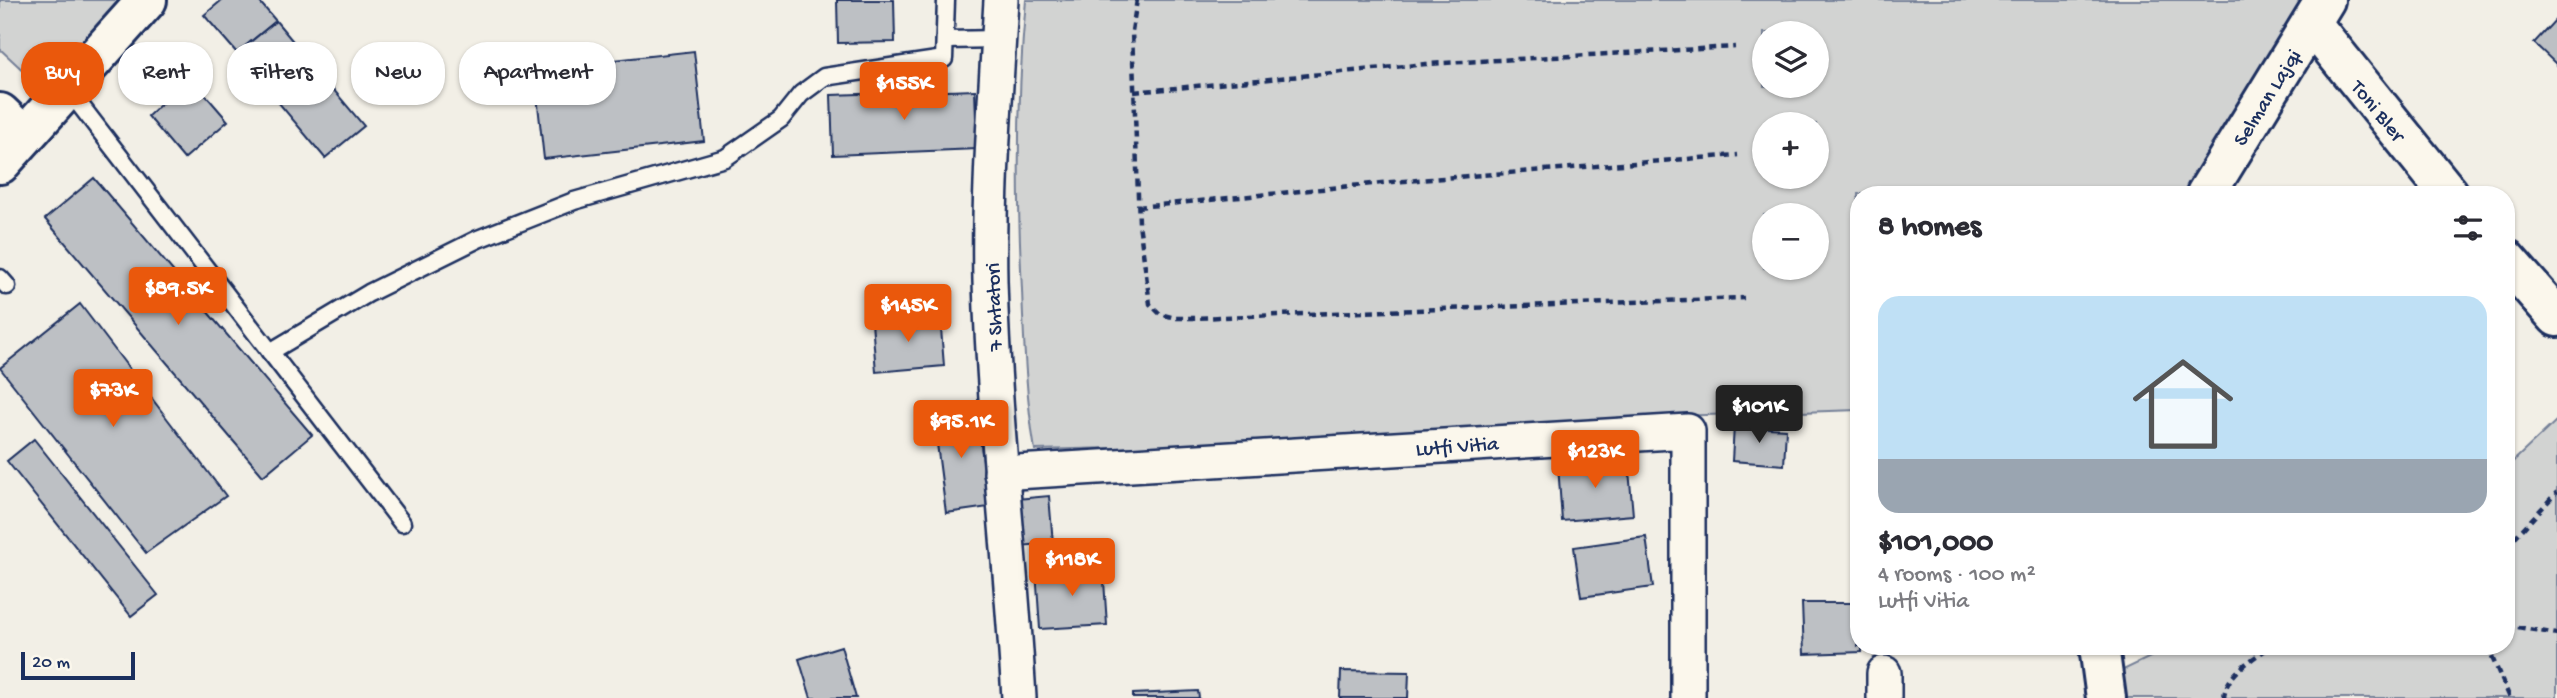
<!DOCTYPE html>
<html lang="en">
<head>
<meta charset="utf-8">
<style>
	:root { --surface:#fff; --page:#f7f7f7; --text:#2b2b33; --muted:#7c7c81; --accent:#ea580c }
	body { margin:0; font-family:"Gochi Hand",sans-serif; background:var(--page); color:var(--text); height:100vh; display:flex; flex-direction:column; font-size:26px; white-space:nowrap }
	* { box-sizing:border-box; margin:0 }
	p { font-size:23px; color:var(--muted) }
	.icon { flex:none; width:38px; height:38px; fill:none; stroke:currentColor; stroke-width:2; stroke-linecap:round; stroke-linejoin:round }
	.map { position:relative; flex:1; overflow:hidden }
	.details { position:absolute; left:1850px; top:186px; width:665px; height:469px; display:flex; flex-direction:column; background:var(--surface); border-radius:28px; box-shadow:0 2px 5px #0004 }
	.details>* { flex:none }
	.banner { position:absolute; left:21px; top:42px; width:665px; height:63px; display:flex; gap:14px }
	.tools { position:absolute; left:1752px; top:21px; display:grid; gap:14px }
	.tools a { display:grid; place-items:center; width:77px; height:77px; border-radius:50%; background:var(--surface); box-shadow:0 2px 5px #0004; font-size:35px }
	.scale { position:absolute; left:21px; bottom:18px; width:114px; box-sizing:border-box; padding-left:7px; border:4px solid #1b2f5e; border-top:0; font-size:19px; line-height:24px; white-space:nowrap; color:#1b2f5e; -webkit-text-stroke:5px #fbf7ec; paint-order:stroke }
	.price { position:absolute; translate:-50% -60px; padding:0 16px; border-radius:7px; background:var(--accent); color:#fff; font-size:23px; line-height:46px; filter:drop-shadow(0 2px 4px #0008) }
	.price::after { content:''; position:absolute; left:50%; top:42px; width:21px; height:16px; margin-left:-10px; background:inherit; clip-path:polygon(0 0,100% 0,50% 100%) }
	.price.on { background:#222; color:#fff }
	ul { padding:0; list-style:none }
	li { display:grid; align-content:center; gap:14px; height:371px; padding:0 28px }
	li span { display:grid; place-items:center; height:217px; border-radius:21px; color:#555 }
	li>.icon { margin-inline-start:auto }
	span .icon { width:126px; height:126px; fill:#fffc; stroke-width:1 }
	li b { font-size:30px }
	h2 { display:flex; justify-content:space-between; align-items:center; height:84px; padding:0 28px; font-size:30px }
	.tag { padding:0 24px; border-radius:28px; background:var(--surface); box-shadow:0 2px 5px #0004; font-size:24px; line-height:63px }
	.tag.on { background:var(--accent); color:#fff }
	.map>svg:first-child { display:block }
	.green { fill:#d2d3d2; stroke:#768198; stroke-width:2; fill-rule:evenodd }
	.building { fill:#bdc0c4; stroke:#1b2f5e; stroke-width:2 }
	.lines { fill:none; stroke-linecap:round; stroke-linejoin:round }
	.service-casing { stroke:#1b2f5e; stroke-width:21 }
	.minor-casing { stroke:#1b2f5e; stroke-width:38 }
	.tertiary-casing { stroke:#1b2f5e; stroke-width:44 }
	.path { stroke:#1b2f5e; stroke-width:4.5; stroke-dasharray:7 5; stroke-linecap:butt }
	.service { stroke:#fbf7ec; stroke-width:16 }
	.minor { stroke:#fbf7ec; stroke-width:33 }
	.tertiary { stroke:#fbf7ec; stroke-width:38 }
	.labels { text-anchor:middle; stroke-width:6; stroke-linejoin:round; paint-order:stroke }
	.street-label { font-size:21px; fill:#1b2f5e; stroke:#fbf7ec }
</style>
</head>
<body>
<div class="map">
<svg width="2557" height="698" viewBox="0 0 2557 698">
	<rect width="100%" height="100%" fill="#f2efe6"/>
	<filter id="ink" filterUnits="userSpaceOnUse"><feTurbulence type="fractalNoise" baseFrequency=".0143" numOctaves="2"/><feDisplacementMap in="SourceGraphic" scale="14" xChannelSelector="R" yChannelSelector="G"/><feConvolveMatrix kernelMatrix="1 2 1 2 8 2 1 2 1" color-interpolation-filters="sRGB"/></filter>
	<g filter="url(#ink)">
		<!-- green -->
		<g class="green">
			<path d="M0 0H124L57 70 43 89 0 49Z"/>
			<path d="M1026 0H2312L2186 194H1858V410L1675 416 1348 442 1035 450C1026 397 1024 344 1022 290 1017 193 1017 96 1026 0ZM1764 33H1816V86H1764ZM1764 124H1816V177H1764ZM1764 215H1816V268H1764Z"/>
			<path d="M2557 420V698H2126L2121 671 2173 646H2506V468Z"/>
		</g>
		<!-- building -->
		<g class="building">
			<path d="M222 0H258L276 21 237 53 204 15Z"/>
			<path d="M837 0H894L895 42 838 43Z"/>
			<path d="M2557 18V65L2534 43Z"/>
			<path d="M276 21 364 126 325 158 237 53Z"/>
			<path d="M694 51 704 141 544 159 534 69Z"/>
			<path d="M190 77 228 121 184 159 148 116Z"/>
			<path d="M975 90 977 149 833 155 831 95Z"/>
			<path d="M94 178 312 435 263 476 45 219Z"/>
			<path d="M80 304 226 496 146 553 0 368Z"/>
			<path d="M940 316 944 366 876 372 872 322Z"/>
			<path d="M976 407 989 507 946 513 933 413Z"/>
			<path d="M1734 426 1786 429 1784 465 1732 461Z"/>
			<path d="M34 439 158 595 131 616 7 461Z"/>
			<path d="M1628 459 1633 515 1562 521 1558 465Z"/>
			<path d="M1049 496 1053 543 1020 546 1017 499Z"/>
			<path d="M1646 537 1653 587 1581 597 1574 547Z"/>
			<path d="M1103 566 1107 625 1040 629 1036 570Z"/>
			<path d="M1802 603H1858V646H1862V652L1804 654Z"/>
			<path d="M841 646 856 698H811L799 659Z"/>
			<path d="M1341 671 1409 672 1408 698H1340Z"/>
			<path d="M1198 691 1199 698H1133V694Z"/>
		</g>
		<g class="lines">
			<!-- service casing -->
			<g class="service-casing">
				<g id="service">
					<path d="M945 40 999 39"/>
					<path d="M67 88 402 523"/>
					<path d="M0 278 7 286"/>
					<path d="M270 352 369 293 478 239 574 201 725 158 781 119 801 94 824 77 944 59 946 0"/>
				</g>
			</g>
			<!-- minor casing -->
			<g class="minor-casing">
				<g id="minor">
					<path d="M1001 0C996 93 988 187 990 281 994 420 1011 559 1019 698"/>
					<path d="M1001 473 1688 431V698"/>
					<path d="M1884 698V673"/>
				</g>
			</g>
			<!-- tertiary casing -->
			<g class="tertiary-casing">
				<g id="tertiary">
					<path d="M2312 24 2449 194"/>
					<path d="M0 113 24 136"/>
					<path d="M0 164 147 0"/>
					<path d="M2206 194 2325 0"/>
					<path d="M2506 259 2557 317"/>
					<path d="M2099 646 2106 698"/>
				</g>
			</g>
			<!-- path -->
			<g class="path">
				<path d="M1137 0 1132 31 1139 223 1150 304 1160 314 1176 318H1195L1744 298"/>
				<path d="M1134 92 1426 64 1735 47"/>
				<path d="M1138 207 1392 182 1738 155"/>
				<path d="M2506 547 2557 492"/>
				<path d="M2506 625 2557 634"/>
				<path d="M2487 646 2510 698"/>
				<path d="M2224 698C2225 674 2253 659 2271 646"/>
			</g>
			<!-- service -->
			<use href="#service" class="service"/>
			<!-- minor -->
			<use href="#minor" class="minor"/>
			<!-- tertiary -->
			<use href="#tertiary" class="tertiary"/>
		</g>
	</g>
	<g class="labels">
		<!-- street labels -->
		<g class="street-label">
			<text transform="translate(2266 97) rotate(-58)" y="7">Selman Lajqi</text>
			<text transform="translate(2379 110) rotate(51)" y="7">Toni Bler</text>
			<text transform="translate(993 307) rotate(-92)" y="7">7 Shtatori</text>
			<text transform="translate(1457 445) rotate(-4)" y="7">Lutfi Vitia</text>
		</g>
	</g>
</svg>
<div class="tools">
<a><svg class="icon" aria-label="layers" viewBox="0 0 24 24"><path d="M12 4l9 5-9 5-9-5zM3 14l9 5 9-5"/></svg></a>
<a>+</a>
<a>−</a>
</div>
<div class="scale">20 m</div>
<b class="price" style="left:904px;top:122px">$155K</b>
<b class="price" style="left:178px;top:327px">$89.5K</b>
<b class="price" style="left:908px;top:344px">$145K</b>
<b class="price" style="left:113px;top:429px">$73K</b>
<b class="price on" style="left:1759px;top:445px">$101K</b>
<b class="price" style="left:961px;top:460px">$95.1K</b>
<b class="price" style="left:1595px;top:490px">$123K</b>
<b class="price" style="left:1072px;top:598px">$118K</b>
<div class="banner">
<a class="tag on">Buy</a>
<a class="tag">Rent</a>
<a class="tag">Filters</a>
<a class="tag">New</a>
<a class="tag">Apartment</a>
</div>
<section class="details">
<h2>8 homes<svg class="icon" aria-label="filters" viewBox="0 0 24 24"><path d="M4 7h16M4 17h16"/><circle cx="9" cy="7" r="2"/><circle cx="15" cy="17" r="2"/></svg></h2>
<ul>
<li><span style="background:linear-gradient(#bfe0f5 75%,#9aa5b1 0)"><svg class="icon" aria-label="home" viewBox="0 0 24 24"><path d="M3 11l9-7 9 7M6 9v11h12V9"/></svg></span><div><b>$101,000</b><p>4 rooms · 100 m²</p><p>Lutfi Vitia</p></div></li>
</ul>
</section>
</div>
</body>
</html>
